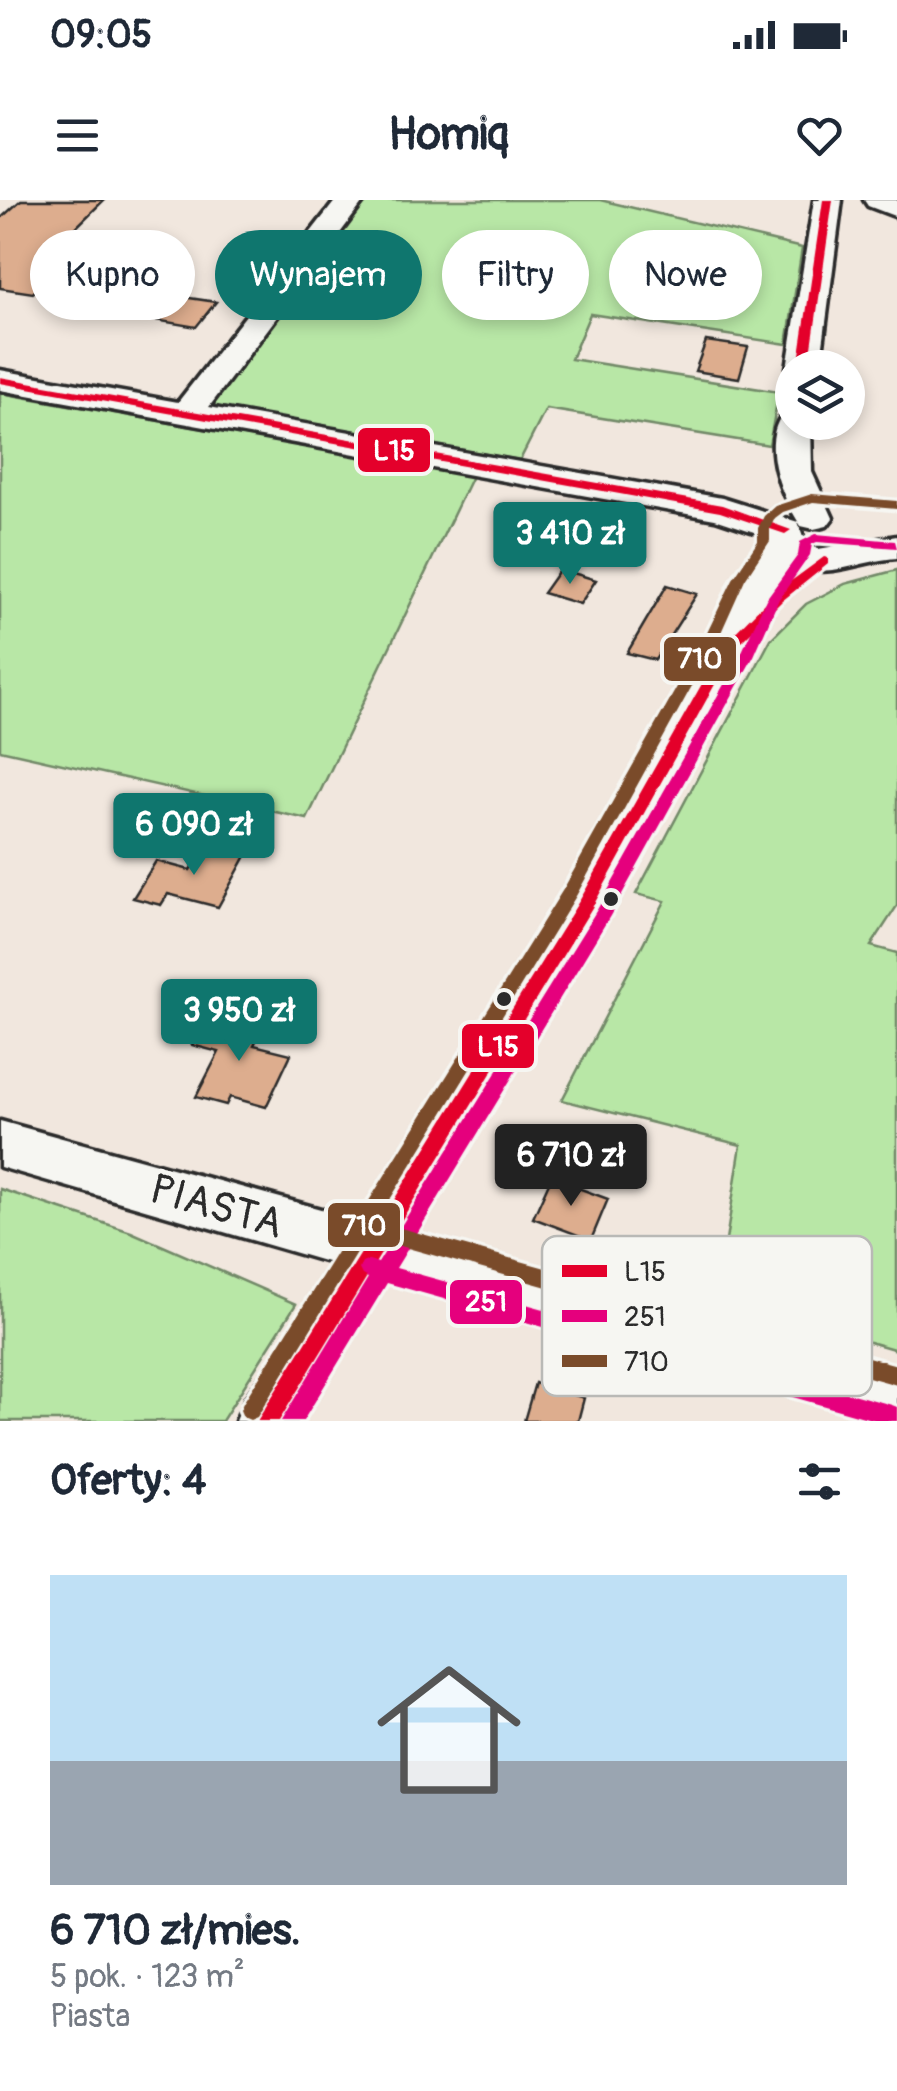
<!DOCTYPE html>
<html lang="pl">
<head>
<meta charset="utf-8">
<style>
	:root { --surface:#fff; --page:#f2f2f3; --text:#1f2937; --muted:#747a83; --accent:#0f766e }
	body { margin:0; font-family:Pangolin,sans-serif; background:var(--page); color:var(--text); height:100vh; display:flex; flex-direction:column; font-size:38px; white-space:nowrap }
	* { box-sizing:border-box; margin:0 }
	p { font-size:32px; color:var(--muted) }
	.icon { flex:none; width:55px; height:55px; fill:none; stroke:currentColor; stroke-width:2; stroke-linecap:round; stroke-linejoin:round }
	.map { position:relative; height:1221px; overflow:hidden }
	.sheet { display:flex; flex-direction:column; background:var(--surface); flex:1 }
	.sheet>* { flex:none }
	.hud { position:absolute; left:30px; top:30px; width:838px; height:90px; display:flex; gap:20px }
	.fabs { position:absolute; left:775px; top:150px; display:grid; gap:20px }
	.fabs a { display:grid; place-items:center; width:90px; height:90px; border-radius:50%; background:var(--surface); box-shadow:0 5px 15px #0003; font-size:50px }
	.price { position:absolute; translate:-50% -85px; padding:0 22px; border-radius:10px; background:var(--accent); color:#fff; font-size:32px; line-height:65px; filter:drop-shadow(0 2px 5px #0008) }
	.price::after { content:''; position:absolute; left:50%; top:60px; width:30px; height:22px; margin-left:-15px; background:inherit; clip-path:polygon(0 0,100% 0,50% 100%) }
	.price.active { background:#222; color:#fff }
	ul { padding:0; list-style:none }
	li { display:grid; align-content:center; gap:20px; height:530px; padding:0 50px }
	li span { display:grid; place-items:center; height:310px; border-radius:0px; color:#555 }
	li>.icon { margin-inline-start:auto }
	span .icon { width:180px; height:180px; fill:#fffc; stroke-width:1 }
	li b { font-size:42px }
	h2 { display:flex; justify-content:space-between; align-items:center; height:120px; padding:0 50px; font-size:42px }
	.tag { padding:0 35px; border-radius:45px; background:var(--surface); box-shadow:0 5px 15px #0003; font-size:35px; line-height:90px }
	.tag.active { background:var(--accent); color:#fff }
	.status { display:flex; justify-content:space-between; align-items:center; height:70px; padding:0 50px; background:var(--surface); direction:ltr }
	.status svg { height:28px; fill:currentColor }
	header { display:flex; justify-content:space-between; align-items:center; height:130px; padding:0 50px; background:var(--surface); font-size:45px; font-weight:800 }
	.map>svg:first-child { display:block }
	.green { fill:#b8e7a6; stroke:#728968; stroke-width:2.5 }
	.building { fill:#ddad8e; stroke:#2b2b2b; stroke-width:2.5 }
	.lines { fill:none; stroke-linecap:round; stroke-linejoin:round }
	.minor-casing { stroke:#2b2b2b; stroke-width:7 }
	.minor { fill:#f6f6f2; fill-rule:evenodd }
	.bus-1-casing { stroke:#f6f6f2; stroke-width:7 }
	.bus-2-casing { stroke:#f6f6f2; stroke-width:7 }
	.bus-3-casing { stroke:#f6f6f2; stroke-width:7 }
	.bus-1 { fill:#e4002b; fill-rule:evenodd }
	.bus-2 { fill:#e5007d; fill-rule:evenodd }
	.bus-3 { fill:#7a4b2a; fill-rule:evenodd }
	.bus-dot { fill:#2b2b2b; stroke:#f6f6f2; stroke-width:4 }
	.labels { text-anchor:middle; stroke-width:9; stroke-linejoin:round; paint-order:stroke }
	.near-street-label { font-size:42px; fill:#2b2b2b; stroke:#f6f6f2 }
	.key { fill:#f6f6f2; stroke:#b9b9b6; stroke-width:2.5 }
	.key-label { font-size:28px; fill:#2b2b2b }
	.line-badge { stroke:#f6f6f2; stroke-width:4 }
	.badge-label { font-size:28px; text-anchor:middle; font-weight:bold; fill:#fff }
</style>
</head>
<body>
<div class="status"><b>09:05</b><svg viewBox="0 0 49 12"><path d="M0 12V9h3v3zM5 12V6h3v6zM10 12V3h3v9zM15 12V0h3v12zM26 1h20v11H26zM47 4h2v5h-2z"/></svg></div>
<header><svg class="icon" aria-label="menu" viewBox="0 0 24 24"><path d="M4 6h16M4 12h16M4 18h16"/></svg>Homiq<svg class="icon" aria-label="heart" viewBox="0 0 24 24"><path d="M12 20l-8-8c-3-5 5-10 8-4 3-6 11-1 8 4z"/></svg></header>
<div class="map">
<svg width="897" height="1221" viewBox="0 0 897 1221">
	<rect width="100%" height="100%" fill="#f1e7de"/>
	<filter id="ink" filterUnits="userSpaceOnUse"><feTurbulence type="fractalNoise" baseFrequency=".01" numOctaves="2"/><feDisplacementMap in="SourceGraphic" scale="20" xChannelSelector="R" yChannelSelector="G"/><feConvolveMatrix kernelMatrix="1 2 1 2 8 2 1 2 1" color-interpolation-filters="sRGB"/></filter>
	<g filter="url(#ink)">
		<!-- green -->
		<g class="green">
			<path d="M364 0H600L802 48 787 144 590 114 571 159 779 192 769 245 546 209 520 260 210 206Z"/>
			<path d="M0 193 472 276 307 619 0 550Z"/>
			<path d="M897 370V706L871 746 897 753V1150L717 1098 741 945 562 900 665 701 636 694 771 439 806 404 845 384Z"/>
			<path d="M0 989 131 1032 296 1104 222 1221H0Z"/>
		</g>
		<!-- building -->
		<g class="building">
			<path d="M21 0H104L47 56 67 59 33 93 0 88V19Z"/>
			<path d="M129 89 216 102 196 127 108 112Z"/>
			<path d="M706 141 748 147 739 178 695 171Z"/>
			<path d="M560 369 596 380 580 404 543 393Z"/>
			<path d="M667 385 697 394 655 460 627 453Z"/>
			<path d="M205 644 247 654 218 707 168 694 161 705 133 698 156 661 190 670Z"/>
			<path d="M207 817 261 831 254 845 291 854 266 907 230 897 226 905 196 897 219 852 192 845Z"/>
			<path d="M551 978 608 999 591 1040 533 1018Z"/>
			<path d="M535 1183 584 1198 578 1221H524Z"/>
		</g>
		<g class="lines">
			<!-- minor casing -->
			<g class="minor-casing">
				<g id="minor">
					<path d="M336 0H365L209 207 722 298 798 322 805 342 818 349 897 336V358C856 361 833 379 791 366L604 715 505 874 414 1034 897 1166V1221H881L388 1079 302 1221H236L245 1199 334 1064 0 967V921L361 1020 469 844 570 689 710 446 737 389 768 343 766 336 715 319 0 190V170L178 202Z"/>
					<path d="M814 0H842L820 168H792V175L787 168Z"/>
					<path d="M864 0H897V17L868 6Z"/>
					<path d="M792 212V222H811L812 272 833 318 827 326 814 329 801 326C782 298 760 246 782 215Z"/>
				</g>
			</g>
			<!-- minor -->
			<use href="#minor" class="minor"/>
			<!-- bus-1 casing -->
			<g class="bus-1-casing">
				<g id="bus-1">
					<path d="M823 0H833L809 168H798Z"/>
					<path d="M0 177 722 305 791 330 785 334 720 312 0 183Z"/>
					<path d="M824 357 828 358V364L782 401 735 448 593 706 279 1221H257L581 698 725 443 772 395Z"/>
				</g>
			</g>
			<!-- bus-2 casing -->
			<g class="bus-2-casing">
				<path id="bus-2" d="M816 334 895 341 897 348 817 342 812 344 810 355 779 399 754 456 610 716 396 1068 892 1205 897 1207V1221H878L387 1083 303 1221H281L368 1078 362 1075 359 1069 362 1063 369 1060 378 1063 598 708 740 456 766 399 798 355 800 342Z"/>
			</g>
			<!-- bus-3 casing -->
			<g class="bus-3-casing">
				<path id="bus-3" d="M812 294 897 301V309L813 302 783 312 775 318 770 328V341L745 379 719 437 576 696 375 1024 379 1022 897 1165V1185L379 1040 372 1037 370 1032 257 1217 250 1220 243 1217 240 1210 243 1203 564 688 705 437 733 379 758 341V328L764 316 775 306Z"/>
			</g>
			<!-- bus-1 -->
			<use href="#bus-1" class="bus-1"/>
			<!-- bus-2 -->
			<use href="#bus-2" class="bus-2"/>
			<!-- bus-3 -->
			<use href="#bus-3" class="bus-3"/>
		</g>
	</g>
	<!-- markers -->
	<g class="bus-dot">
		<circle cx="611" cy="699" r="9"/>
		<circle cx="504" cy="799" r="9"/>
	</g>
	<g class="labels">
		<!-- near-street labels -->
		<g class="near-street-label">
			<text transform="translate(217 1005) rotate(16)" y="15">PIASTA</text>
		</g>
	</g>
	<!-- legend -->
	<rect x="542" y="1036" width="330" height="160" rx="15" class="key"/>
	<rect x="562" y="1065" width="45" height="12" fill="#e4002b"/>
	<rect x="562" y="1110" width="45" height="12" fill="#e5007d"/>
	<rect x="562" y="1155" width="45" height="12" fill="#7a4b2a"/>
	<g class="key-label">
		<text x="624" y="1081">L15</text>
		<text x="624" y="1126">251</text>
		<text x="624" y="1171">710</text>
	</g>
	<g class="line-badge">
		<rect x="356" y="226" width="76" height="48" rx="10" fill="#e4002b"/>
		<rect x="662" y="435" width="76" height="48" rx="10" fill="#7a4b2a"/>
		<rect x="460" y="822" width="76" height="48" rx="10" fill="#e4002b"/>
		<rect x="326" y="1001" width="76" height="48" rx="10" fill="#7a4b2a"/>
		<rect x="448" y="1078" width="76" height="48" rx="10" fill="#e5007d"/>
	</g>
	<g class="badge-label">
		<text x="394" y="260">L15</text>
		<text x="700" y="468">710</text>
		<text x="498" y="856">L15</text>
		<text x="364" y="1035">710</text>
		<text x="486" y="1111">251</text>
	</g>
</svg>
<div class="fabs">
<a><svg class="icon" aria-label="layers" viewBox="0 0 24 24"><path d="M12 4l9 5-9 5-9-5zM3 14l9 5 9-5"/></svg></a>
</div>
<b class="price" style="left:570px;top:387px">3 410 zł</b>
<b class="price" style="left:194px;top:678px">6 090 zł</b>
<b class="price" style="left:239px;top:864px">3 950 zł</b>
<b class="price active" style="left:571px;top:1009px">6 710 zł</b>
<div class="hud">
<a class="tag">Kupno</a>
<a class="tag active">Wynajem</a>
<a class="tag">Filtry</a>
<a class="tag">Nowe</a>
</div>
</div>
<section class="sheet">
<h2>Oferty: 4<svg class="icon" aria-label="filters" viewBox="0 0 24 24"><path d="M4 7h16M4 17h16"/><circle cx="9" cy="7" r="2"/><circle cx="15" cy="17" r="2"/></svg></h2>
<ul>
<li><span style="background:linear-gradient(#bfe0f5 60%,#9aa5b1 0)"><svg class="icon" aria-label="home" viewBox="0 0 24 24"><path d="M3 11l9-7 9 7M6 9v11h12V9"/></svg></span><div><b>6 710 zł/mies.</b><p>5 pok. · 123 m²</p><p>Piasta</p></div></li>
</ul>
</section>
</body>
</html>
